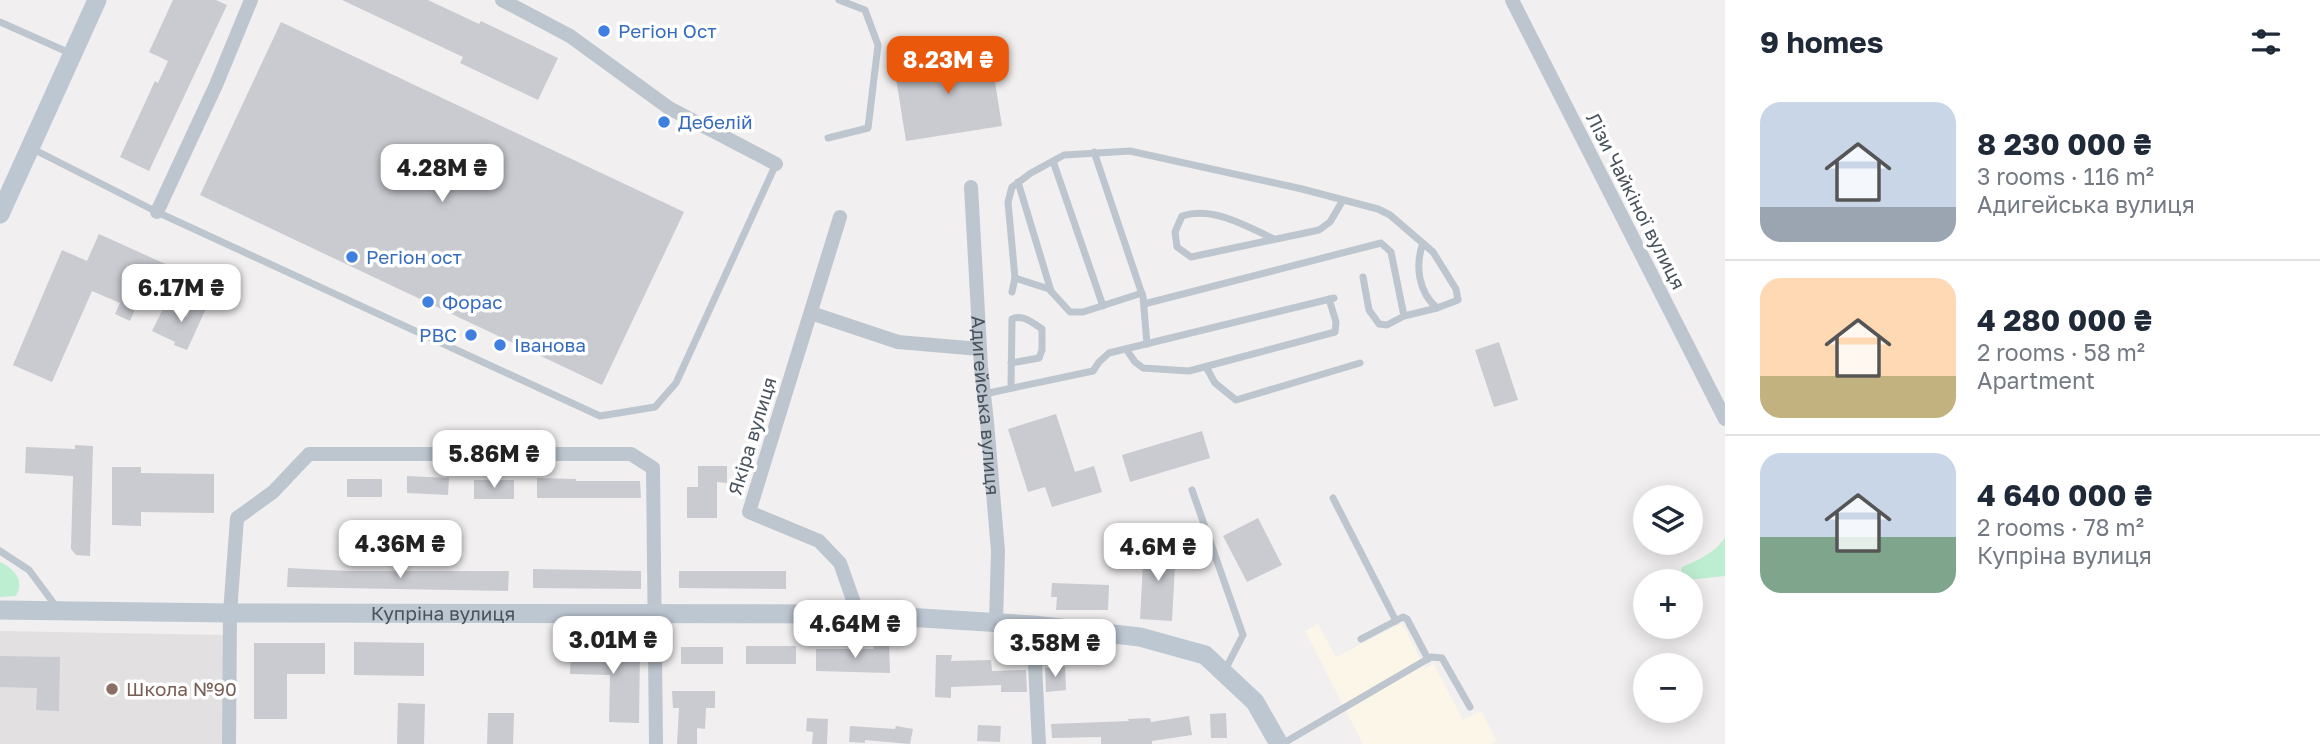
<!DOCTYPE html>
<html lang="en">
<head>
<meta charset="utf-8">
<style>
	:root { --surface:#fff; --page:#f2f2f3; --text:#1f2937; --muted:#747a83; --line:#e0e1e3; --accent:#ea580c }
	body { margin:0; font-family:"Golos Text",sans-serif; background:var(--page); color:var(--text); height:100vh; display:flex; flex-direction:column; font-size:26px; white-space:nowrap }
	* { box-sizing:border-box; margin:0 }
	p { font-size:23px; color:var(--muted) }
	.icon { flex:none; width:38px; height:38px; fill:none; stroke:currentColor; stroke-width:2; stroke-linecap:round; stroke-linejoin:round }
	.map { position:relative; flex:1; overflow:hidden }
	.details { display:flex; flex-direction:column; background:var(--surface); width:595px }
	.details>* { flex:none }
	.controls { position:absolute; left:1633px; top:485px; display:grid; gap:14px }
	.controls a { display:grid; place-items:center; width:70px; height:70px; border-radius:50%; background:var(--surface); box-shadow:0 4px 18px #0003; font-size:35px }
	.price { position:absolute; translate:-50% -60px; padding:0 16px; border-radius:14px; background:#fff; color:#222; font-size:23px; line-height:46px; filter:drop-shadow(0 2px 4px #0008) }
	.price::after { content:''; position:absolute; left:50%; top:42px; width:21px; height:16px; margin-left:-10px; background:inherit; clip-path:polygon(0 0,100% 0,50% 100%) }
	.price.current { background:var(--accent); color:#fff }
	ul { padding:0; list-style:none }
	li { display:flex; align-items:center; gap:21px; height:175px; padding:0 35px }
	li+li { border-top:2px solid var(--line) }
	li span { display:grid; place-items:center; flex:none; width:196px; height:140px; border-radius:21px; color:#555 }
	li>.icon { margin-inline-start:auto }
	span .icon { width:84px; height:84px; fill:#fffc; stroke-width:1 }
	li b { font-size:30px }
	h2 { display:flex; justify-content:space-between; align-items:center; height:84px; padding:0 35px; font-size:30px }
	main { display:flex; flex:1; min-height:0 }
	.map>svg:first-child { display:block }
	.commercial { fill:#fcf6e9 }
	.education { fill:#e2e0e1 }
	.green { fill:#beeed1 }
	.building { fill:#c9cbd1 }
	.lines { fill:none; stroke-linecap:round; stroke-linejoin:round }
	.lane { stroke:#bdc6ce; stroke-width:7 }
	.street { stroke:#bdc6ce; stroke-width:14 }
	.secondary { stroke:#bdc7d2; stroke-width:19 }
	.shop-dot { fill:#3f7fe0; stroke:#fff; stroke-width:2.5 }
	.education-dot { fill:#8d6e63; stroke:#fff; stroke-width:2.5 }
	.labels { text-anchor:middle; stroke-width:7; stroke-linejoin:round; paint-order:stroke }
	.shop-label { font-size:19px; fill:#366cbe; stroke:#fff; text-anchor:start }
	.street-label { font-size:19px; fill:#47525c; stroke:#fff }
	.education-label { font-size:19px; fill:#785e54; stroke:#fff; text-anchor:start }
</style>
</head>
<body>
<main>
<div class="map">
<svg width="1725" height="744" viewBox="0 0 1725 744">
	<rect width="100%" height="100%" fill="#f1efef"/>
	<!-- commercial -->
	<path class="commercial" d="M1402 623 1425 668 1434 664 1463 720 1481 711 1497 741 1491 744H1363L1305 631 1318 624 1336 657Z"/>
	<!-- education -->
	<path class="education" d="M0 631 224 635 223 744H0Z"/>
	<!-- green -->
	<g class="green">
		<path d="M1725 538V576L1678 581 1682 567C1699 560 1714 553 1725 538Z"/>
		<path d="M0 562C14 569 25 580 16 596L0 597Z"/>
	</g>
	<!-- building -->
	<g class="building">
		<path d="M173 0H216L227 5 149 171 120 157 155 81 158 83 168 61 149 52Z"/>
		<path d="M342 0H428L479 24 481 21 558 58 538 100 460 63 463 57Z"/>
		<path d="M281 22 684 212 602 385 200 195Z"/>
		<path d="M990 51 1002 126 906 141 894 66Z"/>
		<path d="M99 234 192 276 186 291 150 275 130 321 115 314 120 303 92 291 52 382 13 365 62 250 87 261Z"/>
		<path d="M196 297 209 302 187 350 174 345 175 342 152 331 164 307 187 317Z"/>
		<path d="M1499 342 1518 400 1494 407 1475 350Z"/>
		<path d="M1056 414 1075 472 1094 466 1102 492 1052 507 1045 487 1028 492 1008 429Z"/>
		<path d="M1202 431 1210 458 1130 482 1122 455Z"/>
		<path d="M75 445 93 446 90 556 76 555 71 549 73 476 25 473 26 447 75 449Z"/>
		<path d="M698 466H727V483L717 482V518H687V487H698Z"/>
		<path d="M112 467H141V473L214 474V513L141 512V526L112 525Z"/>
		<path d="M407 476 449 478 448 495 407 493Z"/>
		<path d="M537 478 576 479V481H640L641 498H537Z"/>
		<rect x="347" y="479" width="35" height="18"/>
		<rect x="474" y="480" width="40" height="19"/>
		<path d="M1258 518 1282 565 1247 582 1223 536Z"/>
		<path d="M1144 545 1176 547 1172 621 1140 619Z"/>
		<path d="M288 568 350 571H509L508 591 287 587Z"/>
		<path d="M533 569 641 571V589L533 588Z"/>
		<path d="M679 571H786V589L679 588Z"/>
		<path d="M1052 583 1109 585 1108 610H1056L1057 597H1051Z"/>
		<path d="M354 642 424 643V676L354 675Z"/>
		<path d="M873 642H889L890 673 816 671V649H874Z"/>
		<path d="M254 643H325V674H287V719H254Z"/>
		<path d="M571 645 640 647 639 723 609 722 610 675 570 674Z"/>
		<rect x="746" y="646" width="50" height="18"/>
		<rect x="681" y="647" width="42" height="17"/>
		<path d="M936 655H952L951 661 991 660 992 671 1026 670 1027 692H1001V685L951 687V698L935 697Z"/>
		<path d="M0 656 60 657 59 711 36 710 37 688 0 687Z"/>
		<path d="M1065 667 1066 690 1046 692 1045 668Z"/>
		<path d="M672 691H715V708H706L705 729 697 728V744H677L679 708H673Z"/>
		<path d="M398 703 425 704 424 744H397Z"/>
		<path d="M488 713H514L513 744H487Z"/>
		<path d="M1226 713 1227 738H1211L1210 714Z"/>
		<path d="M1189 716 1192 735 1152 741V744H1101V737L1052 738 1051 724 1129 721 1128 719 1150 718 1151 722Z"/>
		<path d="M807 718 828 719 827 744H812L813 732 806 731Z"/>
		<path d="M978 725 1001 726 1000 742 977 741Z"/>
		<path d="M850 726 895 729 896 726 913 729 910 744 865 740V743L849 742Z"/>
	</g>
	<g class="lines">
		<!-- lane -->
		<g class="lane">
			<path d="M0 22 72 54"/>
			<path d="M828 138 868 128 878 45 865 10 839 0"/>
			<path d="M31 148 157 212 600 416 655 407 676 383 776 164"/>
			<path d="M1094 152 1143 297 1147 344"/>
			<path d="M1053 161 1103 306"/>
			<path d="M1018 182 1051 291"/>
			<path d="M1274 239C1246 226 1213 206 1182 216L1175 232 1177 247 1191 257 1319 230 1330 222 1343 200"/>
			<path d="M1015 278 1049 289 1070 312H1083L1142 293"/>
			<path d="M1012 292 1015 278 1008 202 1012 187 1031 173 1064 155 1130 151 1302 189 1378 209 1390 215 1433 252 1456 289 1458 300 1437 308C1418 292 1415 265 1423 243"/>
			<path d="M1144 304 1381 243 1391 252 1404 316 1387 325 1379 324 1369 310 1363 277"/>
			<path d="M1404 316 1437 308"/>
			<path d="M1126 349 1135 362 1143 368 1189 371 1335 332 1336 322 1329 299"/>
			<path d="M1206 367 1215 383 1236 400 1360 363"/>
			<path d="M1011 388 1012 319C1023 314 1033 323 1042 329V350L1039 358 1011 363"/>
			<path d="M984 394 1093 371 1099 362 1109 353 1334 298"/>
			<path d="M1192 490 1243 635 1224 672"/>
			<path d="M1333 498 1396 621"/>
			<path d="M0 551 29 570 58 609"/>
			<path d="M1361 639 1403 617 1407 619 1428 659"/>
			<path d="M1282 744 1431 657 1442 658 1470 707"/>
		</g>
		<!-- street -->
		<g class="street">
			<path d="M502 0 570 36 669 108 776 164"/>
			<path d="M1512 0 1725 419"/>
			<path id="s1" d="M971 187 981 367 987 422 998 551 996 621"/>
			<path d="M157 212 216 85 251 0"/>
			<path d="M840 217 749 512 819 541 840 563 858 614"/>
			<path d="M811 313 898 342 980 349"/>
			<path d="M1033 625 1039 744"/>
			<path d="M229 744 230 613 237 518 273 492 309 454H631L653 468 656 744"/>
		</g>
		<!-- secondary -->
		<g class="secondary">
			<path d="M0 214 97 0"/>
			<path id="s2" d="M0 610 230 613 858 614 1033 625 1140 637 1205 655 1255 702 1279 744"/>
		</g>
	</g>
	<!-- markers -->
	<g class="shop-dot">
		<circle cx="604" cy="31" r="7"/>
		<circle cx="664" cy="122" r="7"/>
		<circle cx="352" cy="257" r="7"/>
		<circle cx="428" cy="302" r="7"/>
		<circle cx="471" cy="335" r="7"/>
		<circle cx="500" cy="345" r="7"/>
	</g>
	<circle class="education-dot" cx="112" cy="689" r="7"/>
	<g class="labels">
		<!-- shop labels -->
		<g class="shop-label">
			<text x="618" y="38">Регіон Ост</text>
			<text x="678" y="129">Дебелій</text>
			<text x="366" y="264">Регіон ост</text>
			<text x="442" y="309">Форас</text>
			<text x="457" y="342" text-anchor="end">РВС</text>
			<text x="514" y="352">Іванова</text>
		</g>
		<!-- street labels -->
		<g class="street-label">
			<text transform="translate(1636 201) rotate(63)" y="7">Лізи Чайкіної вулиця</text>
			<text dy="7" stroke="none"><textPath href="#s1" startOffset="219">Адигейська вулиця</textPath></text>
			<text transform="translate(752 436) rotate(-73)" y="7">Якіра вулиця</text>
			<text dy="7" stroke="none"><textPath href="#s2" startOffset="443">Купріна вулиця</textPath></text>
		</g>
		<!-- education labels -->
		<g class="education-label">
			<text x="126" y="696">Школа №90</text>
		</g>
	</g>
</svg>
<div class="controls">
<a><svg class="icon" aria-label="layers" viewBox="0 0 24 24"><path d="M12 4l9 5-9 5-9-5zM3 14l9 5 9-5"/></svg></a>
<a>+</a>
<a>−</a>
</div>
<b class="price current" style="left:948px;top:96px">8.23M ₴</b>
<b class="price" style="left:442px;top:204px">4.28M ₴</b>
<b class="price" style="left:181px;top:324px">6.17M ₴</b>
<b class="price" style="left:494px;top:490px">5.86M ₴</b>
<b class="price" style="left:400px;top:580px">4.36M ₴</b>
<b class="price" style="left:1158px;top:583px">4.6M ₴</b>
<b class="price" style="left:855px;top:660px">4.64M ₴</b>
<b class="price" style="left:613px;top:676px">3.01M ₴</b>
<b class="price" style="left:1055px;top:679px">3.58M ₴</b>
</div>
<section class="details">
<h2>9 homes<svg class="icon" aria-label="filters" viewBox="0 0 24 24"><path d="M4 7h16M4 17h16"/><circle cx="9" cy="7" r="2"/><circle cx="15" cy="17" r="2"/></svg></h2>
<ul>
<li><span style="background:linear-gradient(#c9d6e8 75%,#9aa5b1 0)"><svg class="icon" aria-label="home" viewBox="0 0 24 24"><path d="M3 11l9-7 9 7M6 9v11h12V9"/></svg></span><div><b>8 230 000 ₴</b><p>3 rooms · 116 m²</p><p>Адигейська вулиця</p></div></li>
<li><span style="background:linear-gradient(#ffd9b3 70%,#c2b280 0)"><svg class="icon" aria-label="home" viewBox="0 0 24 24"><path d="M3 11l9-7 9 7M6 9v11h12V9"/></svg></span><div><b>4 280 000 ₴</b><p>2 rooms · 58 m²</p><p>Apartment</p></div></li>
<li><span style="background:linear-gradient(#c9d6e8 60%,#7fa58c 0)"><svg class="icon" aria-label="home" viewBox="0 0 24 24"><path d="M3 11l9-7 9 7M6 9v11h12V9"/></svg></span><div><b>4 640 000 ₴</b><p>2 rooms · 78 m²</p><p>Купріна вулиця</p></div></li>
</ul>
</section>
</main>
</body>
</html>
